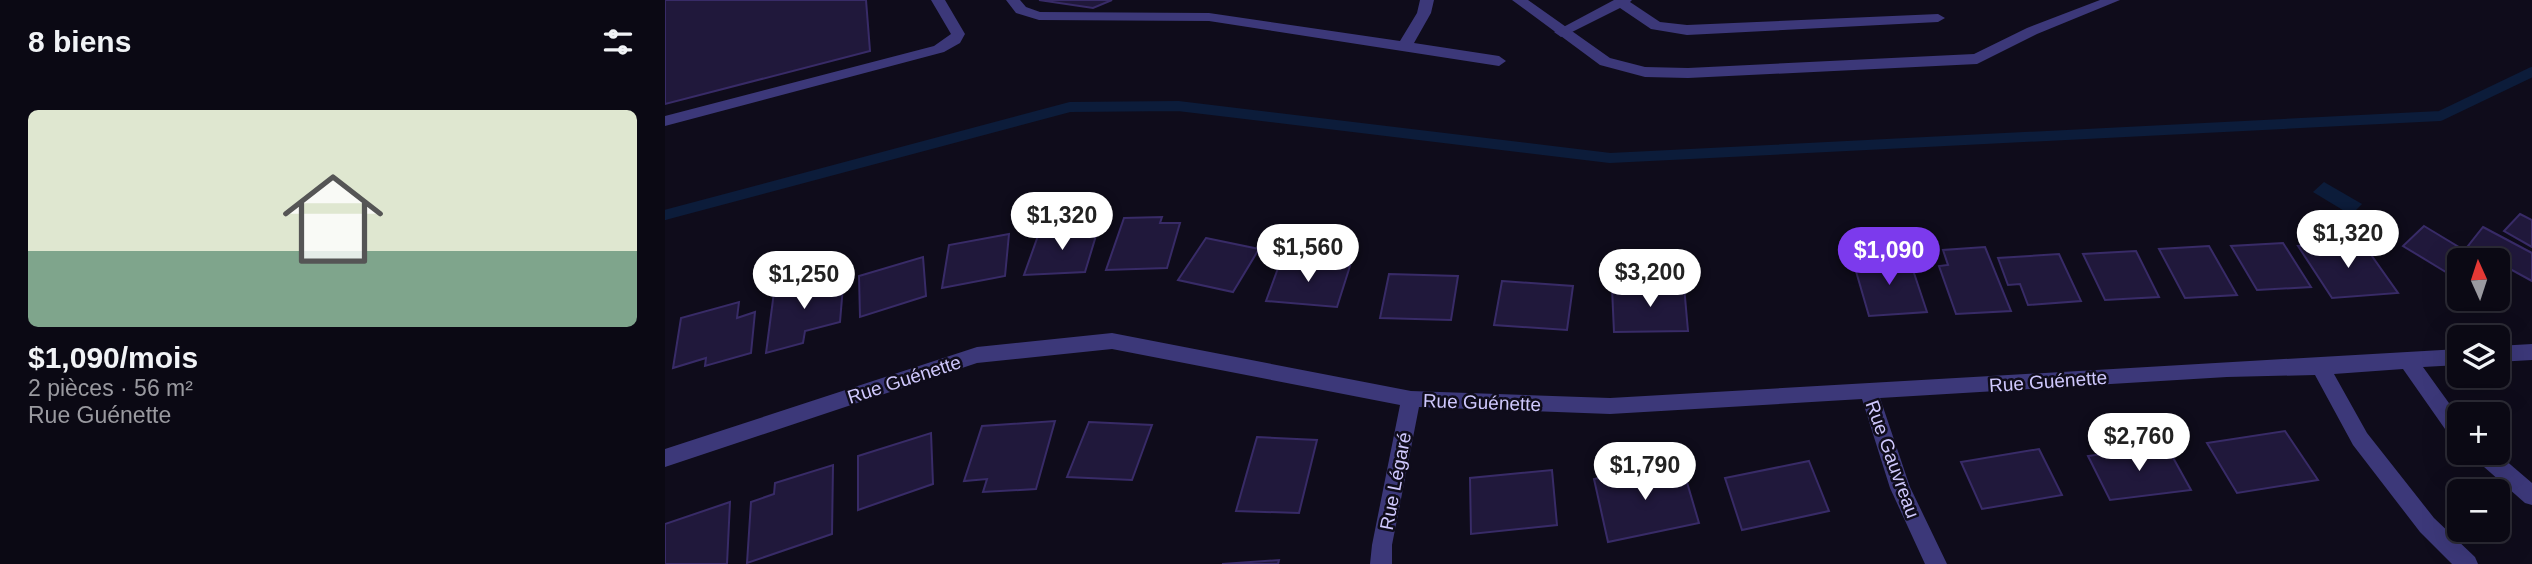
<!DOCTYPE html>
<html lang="fr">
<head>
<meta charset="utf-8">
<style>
	:root { --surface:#0b0914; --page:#191722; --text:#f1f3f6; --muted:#9a9aa0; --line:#2b2a34; --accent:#7c3aed }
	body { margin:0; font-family:Helvetica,sans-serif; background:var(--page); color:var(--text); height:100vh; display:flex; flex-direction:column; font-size:26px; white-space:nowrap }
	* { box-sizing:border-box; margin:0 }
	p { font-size:23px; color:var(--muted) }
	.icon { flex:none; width:38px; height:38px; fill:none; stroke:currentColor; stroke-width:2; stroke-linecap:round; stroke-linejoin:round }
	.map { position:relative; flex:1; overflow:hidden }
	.sheet { display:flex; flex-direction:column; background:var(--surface); width:665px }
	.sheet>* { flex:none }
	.needle { width:46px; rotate:357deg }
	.buttons { position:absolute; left:1782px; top:248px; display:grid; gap:14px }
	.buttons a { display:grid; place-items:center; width:63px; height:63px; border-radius:10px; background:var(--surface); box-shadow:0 7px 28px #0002,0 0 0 2px var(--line); font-size:35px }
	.price { position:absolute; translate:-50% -60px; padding:0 16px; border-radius:24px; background:#fff; color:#222; font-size:23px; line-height:46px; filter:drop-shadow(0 2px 4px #0008) }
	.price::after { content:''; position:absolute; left:50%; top:42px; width:21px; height:16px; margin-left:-10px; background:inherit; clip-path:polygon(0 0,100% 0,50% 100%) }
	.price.selected { background:var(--accent); color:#fff }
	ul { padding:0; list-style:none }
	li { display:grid; align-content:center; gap:14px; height:371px; padding:0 28px }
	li+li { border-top:2px solid var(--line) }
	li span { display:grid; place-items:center; height:217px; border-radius:10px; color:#555 }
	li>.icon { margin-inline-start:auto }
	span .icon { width:126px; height:126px; fill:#fffc; stroke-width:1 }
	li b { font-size:30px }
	h2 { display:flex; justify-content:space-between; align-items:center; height:84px; padding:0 28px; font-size:30px }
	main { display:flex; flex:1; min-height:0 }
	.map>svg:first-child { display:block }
	.water { fill:#0c1c3a }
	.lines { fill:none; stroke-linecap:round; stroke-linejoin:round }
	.stream { stroke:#0c1c3a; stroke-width:10 }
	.building { fill:#20183b; stroke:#382b67; stroke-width:2 }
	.lane { fill:#3c3879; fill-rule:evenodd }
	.street { fill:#3c3879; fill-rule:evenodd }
	.labels { text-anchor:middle; stroke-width:5; stroke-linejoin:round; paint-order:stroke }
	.street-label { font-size:19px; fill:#cfc8fd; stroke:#0f0c1b }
</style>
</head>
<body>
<main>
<section class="sheet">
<h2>8 biens<svg class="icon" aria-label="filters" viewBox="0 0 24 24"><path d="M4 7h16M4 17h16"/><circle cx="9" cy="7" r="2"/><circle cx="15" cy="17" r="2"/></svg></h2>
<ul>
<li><span style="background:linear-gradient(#dfe7d0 65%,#7fa58c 0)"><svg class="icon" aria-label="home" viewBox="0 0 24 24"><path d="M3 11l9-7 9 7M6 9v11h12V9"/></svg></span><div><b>$1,090/mois</b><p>2 pièces · 56 m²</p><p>Rue Guénette</p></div></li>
</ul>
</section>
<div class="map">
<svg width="1867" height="564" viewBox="0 0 1867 564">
	<rect width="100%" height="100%" fill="#0f0c1b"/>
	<!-- water -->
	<path class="water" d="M1659 182 1697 204 1686 215 1648 192Z"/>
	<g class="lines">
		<!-- stream -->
		<path class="stream" d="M0 215 405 107 513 106 945 158 1775 116 1867 72"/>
	</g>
	<!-- building -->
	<g class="building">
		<path d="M0 0H201L205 51 0 104Z"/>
		<path d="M374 0H447L428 8Z"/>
		<path d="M1855 214 1867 220V247L1839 231Z"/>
		<path d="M497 217 495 223H515L502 268 441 270 459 218Z"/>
		<path d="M1759 226 1817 261H1794V280L1738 246Z"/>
		<path d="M1818 227 1867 253V281L1803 246Z"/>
		<path d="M433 229 420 272 359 275 374 233Z"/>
		<path d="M344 234 340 276 277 288 284 245Z"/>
		<path d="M541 238 594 249 568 292 513 280Z"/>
		<path d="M1697 242 1733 293 1667 298 1633 246Z"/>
		<path d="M1618 243 1646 287 1592 290 1566 246Z"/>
		<path d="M1544 246 1572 295 1520 298 1494 249Z"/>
		<path d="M1320 247 1346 311 1291 314 1274 266 1283 265 1278 250Z"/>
		<path d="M1471 251 1494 297 1440 300 1418 254Z"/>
		<path d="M1394 254 1416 301 1363 305 1355 284 1343 285 1333 258Z"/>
		<path d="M258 257 261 296 195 317 194 276Z"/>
		<path d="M1244 258 1262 312 1204 316 1188 261Z"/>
		<path d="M616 260 685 266 672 307 601 301Z"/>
		<path d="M179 274 175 322 140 331 138 343 101 353 109 292Z"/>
		<path d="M724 274 793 276 786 320 715 318Z"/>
		<path d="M837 281 908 286 902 330 829 325Z"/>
		<path d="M1019 286 1023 331 949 332 947 288Z"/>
		<path d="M74 302 72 318 90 312 86 353 40 366 41 358 8 368 16 318Z"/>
		<path d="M390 421 371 489 318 492 322 479 299 481 317 426Z"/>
		<path d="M424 422 487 425 467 480 402 477Z"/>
		<path d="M1620 431 1653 480 1572 493 1542 443Z"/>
		<path d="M266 433 268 484 193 510V456Z"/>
		<path d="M592 437 652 440 634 513 571 511Z"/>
		<path d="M1501 445 1526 490 1445 500 1423 456Z"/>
		<path d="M1374 449 1397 495 1317 509 1296 462Z"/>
		<path d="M1144 461 1164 511 1077 530 1060 478Z"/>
		<path d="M1016 462 1034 523 943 542 929 479Z"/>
		<path d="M168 465 167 534 82 563 86 502 109 494 110 483Z"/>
		<path d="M887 470 892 525 806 534 805 478Z"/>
		<path d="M65 502 62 564H0V524Z"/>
		<path d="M614 560 613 564H557Z"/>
	</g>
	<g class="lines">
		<!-- lane -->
		<g class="lane">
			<path d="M266 0H280L300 34 295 43 279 52 0 126V116L269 46 286 34Z"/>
			<path d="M341 0H355L361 7 375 12 544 13 735 41 752 13 755 0H769L766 13 749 43 834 56 841 61 834 66 544 21 374 20 351 13Z"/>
			<path d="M949 0H967L965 2 995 22 1022 25 1273 14 1280 18 1273 22 1022 35 986 29 955 8 901 35 896 37 889 32Z"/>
		</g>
		<!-- street -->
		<g class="street">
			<path d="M847 0H863L945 58 980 67 1023 68 1309 54 1362 28 1435 0H1455L1372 34 1312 64 1023 78 980 77 935 65Z"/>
			<path d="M447 333 746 391 945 398 1794 349V365L1758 367 1794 417V441L1787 439 1738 369 1669 374 1702 433 1769 518 1810 557 1813 564H1787L1755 532 1688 445 1650 375 1562 377 1215 398 1245 487 1282 564H1260L1225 488 1197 399 945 414 754 407 727 545V564H705L707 545 735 405 447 349 312 363 0 467V449L312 347Z"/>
			<path d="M1867 344V360L1832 362V346Z"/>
			<path d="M1807 453H1832L1867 483V505L1860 503 1810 459Z"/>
		</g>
	</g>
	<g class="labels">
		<!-- street labels -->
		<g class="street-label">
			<text transform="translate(239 379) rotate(-18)" y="7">Rue Guénette</text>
			<text transform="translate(1383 381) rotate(-4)" y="7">Rue Guénette</text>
			<text transform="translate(817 402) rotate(2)" y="7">Rue Guénette</text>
			<text transform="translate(1228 459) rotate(70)" y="7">Rue Gauvreau</text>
			<text transform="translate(730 481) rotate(-79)" y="7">Rue Légaré</text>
		</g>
	</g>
</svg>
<div class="buttons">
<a><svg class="needle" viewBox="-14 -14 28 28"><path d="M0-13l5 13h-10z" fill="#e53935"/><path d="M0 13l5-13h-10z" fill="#9a9aa0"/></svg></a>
<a><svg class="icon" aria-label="layers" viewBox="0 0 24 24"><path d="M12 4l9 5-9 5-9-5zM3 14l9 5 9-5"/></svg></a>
<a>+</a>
<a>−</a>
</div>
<b class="price" style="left:397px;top:252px">$1,320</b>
<b class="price" style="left:1683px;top:270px">$1,320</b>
<b class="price" style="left:643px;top:284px">$1,560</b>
<b class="price selected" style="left:1224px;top:287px">$1,090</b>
<b class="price" style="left:985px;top:309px">$3,200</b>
<b class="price" style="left:139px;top:311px">$1,250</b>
<b class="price" style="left:1474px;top:473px">$2,760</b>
<b class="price" style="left:980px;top:502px">$1,790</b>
</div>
</main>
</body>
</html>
